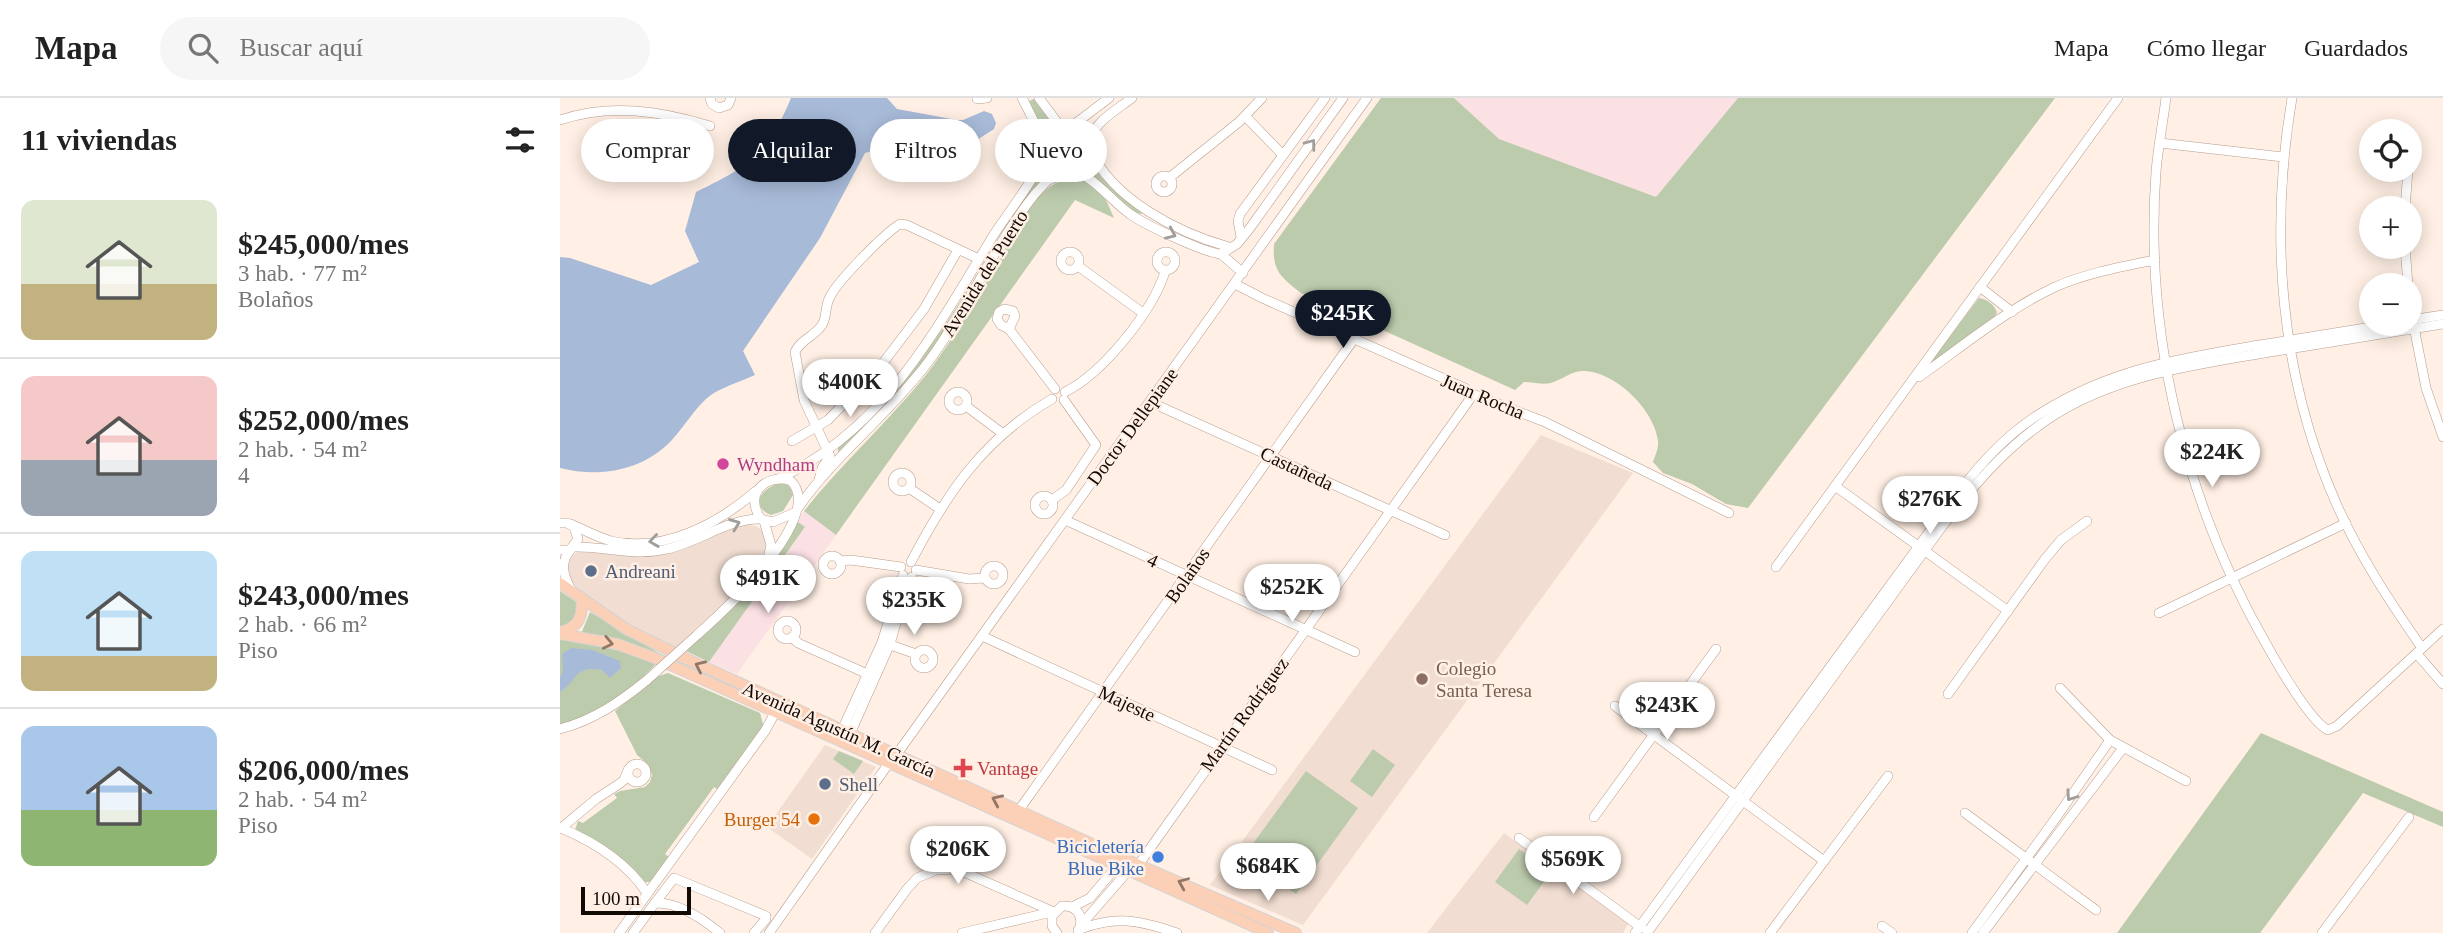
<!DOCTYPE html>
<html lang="es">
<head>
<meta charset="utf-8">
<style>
	:root { --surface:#fff; --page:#f6f6f6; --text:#222; --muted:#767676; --line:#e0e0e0; --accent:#111827 }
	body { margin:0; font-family:"Times New Roman",serif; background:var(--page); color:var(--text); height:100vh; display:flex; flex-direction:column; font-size:26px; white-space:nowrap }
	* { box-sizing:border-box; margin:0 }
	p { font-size:23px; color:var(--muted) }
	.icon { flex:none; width:38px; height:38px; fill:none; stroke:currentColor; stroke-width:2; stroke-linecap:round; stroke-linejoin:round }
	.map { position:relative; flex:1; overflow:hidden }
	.sheet { display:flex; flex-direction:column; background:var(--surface); width:560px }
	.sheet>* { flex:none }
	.guide { position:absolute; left:21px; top:21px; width:665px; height:63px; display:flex; gap:14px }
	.controls { position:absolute; left:1799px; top:21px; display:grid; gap:14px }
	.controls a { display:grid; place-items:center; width:63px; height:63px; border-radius:50%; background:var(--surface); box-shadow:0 4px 18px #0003; font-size:35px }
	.scale { position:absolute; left:21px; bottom:18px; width:110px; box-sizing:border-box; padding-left:7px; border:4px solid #120a05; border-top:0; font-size:19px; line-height:24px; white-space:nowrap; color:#120a05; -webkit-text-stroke:5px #ffefe4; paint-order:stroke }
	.price { position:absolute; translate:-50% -60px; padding:0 16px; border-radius:24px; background:#fff; color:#222; font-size:23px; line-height:46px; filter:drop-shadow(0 2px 4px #0008) }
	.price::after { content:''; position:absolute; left:50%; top:42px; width:21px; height:16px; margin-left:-10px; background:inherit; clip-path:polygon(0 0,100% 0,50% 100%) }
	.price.on { background:var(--accent); color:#fff }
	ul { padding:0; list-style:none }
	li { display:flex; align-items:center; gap:21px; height:175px; padding:0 21px }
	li+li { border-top:2px solid var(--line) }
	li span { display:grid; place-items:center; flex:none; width:196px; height:140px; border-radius:14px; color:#555 }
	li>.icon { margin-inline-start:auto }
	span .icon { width:84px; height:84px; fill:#fffc; stroke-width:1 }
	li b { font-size:30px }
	h2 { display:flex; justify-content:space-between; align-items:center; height:84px; padding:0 21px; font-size:30px }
	.pill { padding:0 24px; border-radius:32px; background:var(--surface); box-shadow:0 4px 18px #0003; font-size:24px; line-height:63px }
	.pill.on { background:var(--accent); color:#fff }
	header { display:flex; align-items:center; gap:42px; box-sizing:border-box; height:98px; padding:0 35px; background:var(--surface); border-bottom:2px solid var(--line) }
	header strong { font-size:33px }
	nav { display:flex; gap:38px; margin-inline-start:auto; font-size:24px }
	.search { width:490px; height:63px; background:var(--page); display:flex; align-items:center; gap:18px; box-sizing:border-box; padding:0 24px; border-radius:38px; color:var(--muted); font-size:26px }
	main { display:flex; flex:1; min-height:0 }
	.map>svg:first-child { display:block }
	.built { fill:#f1ddd1 }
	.industrial { fill:#fbe0e4 }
	.green { fill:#bdcbad }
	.water { fill:#a7bad8 }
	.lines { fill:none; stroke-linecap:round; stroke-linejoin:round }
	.minor-casing { stroke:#b79e8e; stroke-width:10 }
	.major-casing { stroke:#d4d3d2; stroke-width:12 }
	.minor { stroke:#fff; stroke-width:9 }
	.major { stroke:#fcd0b6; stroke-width:10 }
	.minor-bridge-casing { stroke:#b79e8e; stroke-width:10; stroke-linecap:butt }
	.minor-bridge { stroke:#fff; stroke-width:9 }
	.oneway { stroke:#a09d9b }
	.oneway2 { stroke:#937766 }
	.hotel-dot { fill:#d1479c; stroke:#ffefe4; stroke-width:2.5 }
	.service-dot { fill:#5c6f8a; stroke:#ffefe4; stroke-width:2.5 }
	.education-dot { fill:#8d6e63; stroke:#ffefe4; stroke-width:2.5 }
	.health-dot { fill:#e0444e; stroke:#ffefe4; stroke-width:2.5 }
	.food-dot { fill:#e8710a; stroke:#ffefe4; stroke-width:2.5 }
	.shop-dot { fill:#3f7fe0; stroke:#ffefe4; stroke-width:2.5 }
	.labels { text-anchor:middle; stroke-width:5; stroke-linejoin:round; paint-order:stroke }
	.street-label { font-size:19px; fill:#120a05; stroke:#ffefe4 }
	.hotel-label { font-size:19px; fill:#b23c85; stroke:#ffefe4; text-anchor:start }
	.service-label { font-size:19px; fill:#4e5e75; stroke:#ffefe4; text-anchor:start }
	.education-label { font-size:19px; fill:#785e54; stroke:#ffefe4; text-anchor:start }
	.health-label { font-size:19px; fill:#be3a42; stroke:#ffefe4; text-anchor:start }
	.food-label { font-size:19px; fill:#c56008; stroke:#ffefe4; text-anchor:end }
	.shop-label { font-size:19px; fill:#366cbe; stroke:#ffefe4; text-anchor:end }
</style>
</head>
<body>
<header>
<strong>Mapa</strong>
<div class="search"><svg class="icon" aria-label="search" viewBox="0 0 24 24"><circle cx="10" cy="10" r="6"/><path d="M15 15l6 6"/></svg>Buscar aquí</div>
<nav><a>Mapa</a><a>Cómo llegar</a><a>Guardados</a></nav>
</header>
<main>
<section class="sheet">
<h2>11 viviendas<svg class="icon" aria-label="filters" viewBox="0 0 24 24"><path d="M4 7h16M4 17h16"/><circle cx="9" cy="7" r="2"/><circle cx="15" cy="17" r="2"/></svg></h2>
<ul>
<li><span style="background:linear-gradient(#dfe7d0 60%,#c2b280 0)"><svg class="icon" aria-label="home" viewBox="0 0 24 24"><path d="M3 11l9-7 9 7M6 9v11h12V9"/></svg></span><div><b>$245,000/mes</b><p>3 hab. · 77 m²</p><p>Bolaños</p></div></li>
<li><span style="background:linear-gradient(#f6c9c9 60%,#9aa5b1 0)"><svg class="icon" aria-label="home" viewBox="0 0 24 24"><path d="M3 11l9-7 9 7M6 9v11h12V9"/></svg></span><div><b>$252,000/mes</b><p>2 hab. · 54 m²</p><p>4</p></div></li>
<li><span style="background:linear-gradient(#bfe0f5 75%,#c2b280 0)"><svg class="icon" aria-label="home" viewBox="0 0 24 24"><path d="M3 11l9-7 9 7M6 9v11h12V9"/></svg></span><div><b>$243,000/mes</b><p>2 hab. · 66 m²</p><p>Piso</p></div></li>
<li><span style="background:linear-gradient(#a9c7e8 60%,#8fb573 0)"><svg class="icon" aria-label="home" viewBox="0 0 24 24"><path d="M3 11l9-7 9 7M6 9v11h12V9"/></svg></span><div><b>$206,000/mes</b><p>2 hab. · 54 m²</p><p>Piso</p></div></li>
</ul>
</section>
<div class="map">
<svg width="1883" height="835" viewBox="0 0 1883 835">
	<rect width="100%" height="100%" fill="#ffefe4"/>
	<!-- built -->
	<g class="built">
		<path d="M981 337 1073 375 743 827 650 787Z"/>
		<path d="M184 426 196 428 206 435 208 453 203 463 186 486 114 553 45 513 10 484 6 470 7 463 17 454 90 458 119 453Z"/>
		<path d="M265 647 316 669 252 761 207 729Z"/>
		<path d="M944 735 1069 824 1063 835H867Z"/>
	</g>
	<!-- industrial -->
	<g class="industrial">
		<path d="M894 0H1178L1096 99 939 41Z"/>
		<path d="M244 413 276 437 177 576 149 564 245 430 238 424Z"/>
	</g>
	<!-- green -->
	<g class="green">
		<path d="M476 0 494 28 485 36 469 3Z"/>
		<path d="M821 0H894L939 41 1096 99 1178 0H1495L1188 410 1166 406 1132 386 1103 375 1093 364C1095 358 1099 350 1098 343 1095 312 1054 272 1022 273 1011 273 1002 282 991 285 983 287 972 284 964 284L955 292 741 195C721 179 712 173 714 146Z"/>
		<circle cx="508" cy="52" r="16"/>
		<path d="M533 67 541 79 581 112 582 116 576 115 527 75Z"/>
		<path d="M486 70 492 76 370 256 332 302 281 353 278 354V350C318 312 356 271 387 224 421 173 449 118 486 70Z"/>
		<path d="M514 79C539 84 545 98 554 120L515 102 276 437 244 413C282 365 328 324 366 277 399 234 425 187 451 140 466 114 482 84 514 79Z"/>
		<path d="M1419 200C1427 201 1435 207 1437 215L1435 218 1374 263 1373 261Z"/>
		<path d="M219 385C228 386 230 388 233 397L223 413 211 417C188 407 202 391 219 385Z"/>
		<path d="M238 424 245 429 149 564 126 553 184 498Z"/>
		<path d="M0 493 18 505 15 524 0 530Z"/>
		<path d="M30 514 99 555 467 721 97 557 21 536Z"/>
		<path d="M0 541 61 553 96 566 77 585 41 612 0 628Z"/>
		<path d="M108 575 200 615 204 630 159 692 154 689 105 756 110 760 93 784H84L15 732 18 723 23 725 57 700 54 696 60 693 85 689 90 684 92 677 88 666 77 657 55 613 96 579Z"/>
		<path d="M1701 635 1883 714V729L1803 695 1700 835H1557Z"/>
		<path d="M813 651 835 667 812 699 790 683Z"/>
		<path d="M279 653 303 663 294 676 273 661Z"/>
		<path d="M746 673 798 710 736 796 684 758Z"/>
		<path d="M959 751 991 774 967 807 935 784Z"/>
	</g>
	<!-- water -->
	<g class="water">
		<path d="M231 0H327L337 11 397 22H403L424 13 432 16 436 25 434 31 420 40 399 61 377 67 344 68 319 51 305 55 260 140 183 253 195 277C180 284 158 290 146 301 133 313 123 330 111 343 82 373 39 380 0 370V159L10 160 91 187 139 164 125 133 136 94C190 67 207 58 231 0Z"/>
		<path d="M11 550 32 552 60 563 61 570 50 580 42 572C14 567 19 582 0 594V580L3 573 2 556Z"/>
	</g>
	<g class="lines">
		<!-- minor casing -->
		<g class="minor-casing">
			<g id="minor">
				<path d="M150 0 152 6 159 10 168 7 171 0"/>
				<path d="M462 0 487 49"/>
				<path d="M479 0 503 32"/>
				<path d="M1606 0C1603 24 1598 49 1596 74 1584 239 1626 408 1709 551 1719 569 1751 624 1768 632L1777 628 1883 531"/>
				<path d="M1732 0C1709 137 1720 277 1776 405 1799 457 1830 504 1862 550"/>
				<path d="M417 1 427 0"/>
				<path d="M685 18 723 57"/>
				<path d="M0 22C51 5 100 13 150 28"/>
				<circle cx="508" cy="52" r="21"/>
				<path d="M508 31 549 0"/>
				<path d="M1600 45 1723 59"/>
				<path d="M529 46C533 24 555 13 572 0"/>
				<path d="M530 51C552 101 618 135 669 149"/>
				<path d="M514 73C537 81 551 103 570 116 585 127 645 155 661 156L677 146 690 130 783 0"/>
				<circle cx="604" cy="86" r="8"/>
				<path d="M609 80 679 24 702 0"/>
				<path d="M1845 110 1848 72"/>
				<path d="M681 139 678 123 680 116 765 0"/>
				<path d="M1845 149 1848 187"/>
				<circle cx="606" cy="163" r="9"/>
				<circle cx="510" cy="163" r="9"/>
				<path d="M661 156 683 175"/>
				<path d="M518 168 583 215"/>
				<path d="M675 186 702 200 905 290 910 295 985 324 1169 415"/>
				<path d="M1420 189 1452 214"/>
				<path d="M1850 209 1866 290 1883 339"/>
				<path d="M444 211 453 213 455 218 449 231 441 227 437 221 439 214Z"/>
				<path d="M1850 222 1883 217"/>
				<path d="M449 231 495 291"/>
				<path d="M1359 279C1403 248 1446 212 1495 189 1527 175 1561 169 1595 162"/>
				<circle cx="398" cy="303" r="9"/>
				<path d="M505 294C543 275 592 214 605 174"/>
				<path d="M590 304 885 437"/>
				<path d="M406 308 442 335"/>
				<path d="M232 343 268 322 323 265 364 211 398 152"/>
				<circle cx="342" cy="384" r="9"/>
				<path d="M218 381C324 332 375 233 433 138 451 110 474 83 487 52"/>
				<path d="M259 382 262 370 270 358 244 302 235 254C240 242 255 238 262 227 267 219 265 209 269 201 275 185 325 135 340 126L347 127 419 161"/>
				<path d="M1275 388 1448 513"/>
				<path d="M349 390 380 411"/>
				<circle cx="484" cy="407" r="9"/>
				<path d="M492 402 506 392 536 347 504 302"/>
				<path d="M238 410C274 358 327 318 366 267 407 213 434 147 475 96L487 83 506 74"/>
				<path d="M505 422 795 554"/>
				<path d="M204 423 211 447 208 461"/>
				<path d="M0 425H7L14 429 18 441 10 452H0"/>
				<path d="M11 426C24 432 37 439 51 443 103 455 158 426 196 393"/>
				<path d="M14 449C46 448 75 459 107 451 139 444 169 420 201 421"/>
				<circle cx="272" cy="467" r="9"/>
				<path d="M280 463 291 462 341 469"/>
				<path d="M351 464C387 395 423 341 492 301"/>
				<circle cx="434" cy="477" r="9"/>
				<path d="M1216 469 1558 0"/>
				<path d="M356 472 409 481 425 480"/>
				<path d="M10 490C3 476 0 465 10 452"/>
				<path d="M1599 515 1786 425"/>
				<circle cx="227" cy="532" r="9"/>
				<path d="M137 537C162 515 268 417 230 382 204 376 184 397 201 421L213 424 234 415"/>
				<path d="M422 538 712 672"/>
				<path d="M232 539 238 545 312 578"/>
				<path d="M325 545 356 556"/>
				<circle cx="364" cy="561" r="9"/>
				<path d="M1857 556 1883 586"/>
				<path d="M1500 590 1550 642 1626 683"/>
				<path d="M1388 596 1485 461 1501 442 1527 423"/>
				<path d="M1055 608 1264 763"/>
				<path d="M0 631C34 622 60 604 87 582"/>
				<path d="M282 632 322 544 343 477"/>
				<path d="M290 636 330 546 348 483 352 479"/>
				<path d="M337 656 807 0"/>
				<circle cx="77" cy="675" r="9"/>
				<path d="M459 712 794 241"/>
				<path d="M1405 715 1536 812"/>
				<path d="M1034 719 1156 551"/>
				<path d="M1 730C34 744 67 765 87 795"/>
				<path d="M0 731 36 701 59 686 64 682 68 672"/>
				<path d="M959 740 1082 830"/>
				<path d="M579 772V766L910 301V295"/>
				<path d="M95 805 114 780 206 818V821L194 835"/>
				<path d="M512 809 530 800 557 768"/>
				<path d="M521 827 568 773 567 766"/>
				<path d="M1322 828 1332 835"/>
				<path d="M518 832C556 817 579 822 617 835"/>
				<path d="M59 835 205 633 216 613"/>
				<path d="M73 835 95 805C118 804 143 821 160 835"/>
				<path d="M209 835 329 665"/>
				<path d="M315 835 347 791 357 780 376 772 397 771 494 814"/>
				<path d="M402 835 492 814"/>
				<path d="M497 835 492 828V818L502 808C516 807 523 817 520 829"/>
				<path d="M1075 835 1397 396C1421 365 1447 336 1481 315 1549 272 1616 261 1693 248 1739 241 1785 233 1830 226"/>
				<path d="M1087 835 1381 430C1413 388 1444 351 1488 321 1554 277 1634 267 1710 254 1768 245 1825 235 1883 226"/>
				<path d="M1210 835 1328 678"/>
				<path d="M1412 835 1498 717 1550 642"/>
				<path d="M1423 835 1563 650"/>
				<path d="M1762 835 1849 719"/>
			</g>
		</g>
		<!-- major casing -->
		<g class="major-casing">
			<g id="major">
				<path d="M0 485 66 531 127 561 565 761 736 835"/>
				<path d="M0 534C19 530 24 517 21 499"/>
				<path d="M0 536 57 546 95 560 708 835"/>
			</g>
		</g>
		<!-- minor -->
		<use href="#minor" class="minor"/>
		<!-- major -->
		<use href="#major" class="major"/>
		<!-- minor-bridge casing -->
		<g class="minor-bridge-casing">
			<path id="minor-bridge" d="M87 582 137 537"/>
		</g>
		<!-- minor-bridge -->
		<use href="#minor-bridge" class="minor-bridge"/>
	</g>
	<!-- one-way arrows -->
	<defs><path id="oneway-chevron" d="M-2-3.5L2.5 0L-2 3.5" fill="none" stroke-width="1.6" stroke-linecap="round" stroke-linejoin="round" transform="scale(1.75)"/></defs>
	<g class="oneway">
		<use href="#oneway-chevron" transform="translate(751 46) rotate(-53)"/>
		<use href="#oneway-chevron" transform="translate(611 136) rotate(24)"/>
		<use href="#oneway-chevron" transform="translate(175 426) rotate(-21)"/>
		<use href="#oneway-chevron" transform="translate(94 443) rotate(172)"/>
		<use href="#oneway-chevron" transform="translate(1511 698) rotate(124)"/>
	</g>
	<g class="oneway2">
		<use href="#oneway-chevron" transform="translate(48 545) rotate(12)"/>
		<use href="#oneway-chevron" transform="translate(140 568) rotate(-155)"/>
		<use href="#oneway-chevron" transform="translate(437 702) rotate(-156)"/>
		<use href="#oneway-chevron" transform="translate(623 785) rotate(-157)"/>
	</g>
	<!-- markers -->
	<circle class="hotel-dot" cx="163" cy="366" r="7"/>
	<g class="service-dot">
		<circle cx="31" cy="473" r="7"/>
		<circle cx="265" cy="686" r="7"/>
	</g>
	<circle class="education-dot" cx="862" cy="581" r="7"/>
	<path class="health-dot" d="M399.5 659.5h7v7h7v7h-7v7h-7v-7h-7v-7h7z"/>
	<circle class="food-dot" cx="254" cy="721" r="7"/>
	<circle class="shop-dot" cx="598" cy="759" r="7"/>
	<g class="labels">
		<!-- street labels -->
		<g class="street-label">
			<text transform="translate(424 175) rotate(-58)" y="7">Avenida del Puerto</text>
			<text transform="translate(923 298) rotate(23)" y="7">Juan Rocha</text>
			<text transform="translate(572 328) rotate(-54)" y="7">Doctor Dellepiane</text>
			<text transform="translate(737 370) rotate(25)" y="7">Castañeda</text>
			<text transform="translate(593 462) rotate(25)" y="7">4</text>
			<text transform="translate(627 477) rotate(-55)" y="7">Bolaños</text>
			<text transform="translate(567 605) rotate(25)" y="7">Majeste</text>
			<text transform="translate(684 616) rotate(-54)" y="7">Martín Rodríguez</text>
			<text transform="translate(279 631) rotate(24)" y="7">Avenida Agustín M. García</text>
		</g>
		<!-- hotel labels -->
		<g class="hotel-label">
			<text x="177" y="373">Wyndham</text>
		</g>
		<!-- service labels -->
		<g class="service-label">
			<text x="45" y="480">Andreani</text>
			<text x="279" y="693">Shell</text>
		</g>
		<!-- education labels -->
		<g class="education-label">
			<text x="876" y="577">Colegio<tspan x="876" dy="22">Santa Teresa</tspan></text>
		</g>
		<!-- health labels -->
		<g class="health-label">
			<text x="417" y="677">Vantage</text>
		</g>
		<!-- food labels -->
		<g class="food-label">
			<text x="240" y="728">Burger 54</text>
		</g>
		<!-- shop labels -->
		<g class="shop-label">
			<text x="584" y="755">Bicicletería<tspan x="584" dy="22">Blue Bike</tspan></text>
		</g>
	</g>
</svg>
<div class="controls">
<a><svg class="icon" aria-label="locate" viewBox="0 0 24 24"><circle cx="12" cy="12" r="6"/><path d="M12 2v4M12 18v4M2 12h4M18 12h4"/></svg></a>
<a>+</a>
<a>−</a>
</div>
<div class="scale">100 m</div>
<b class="price on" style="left:783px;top:252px">$245K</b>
<b class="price" style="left:290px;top:321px">$400K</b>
<b class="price" style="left:1652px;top:391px">$224K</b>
<b class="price" style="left:1370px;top:438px">$276K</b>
<b class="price" style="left:208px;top:517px">$491K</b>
<b class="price" style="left:732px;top:526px">$252K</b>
<b class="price" style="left:354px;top:539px">$235K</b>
<b class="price" style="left:1107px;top:644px">$243K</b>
<b class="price" style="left:398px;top:788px">$206K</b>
<b class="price" style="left:1013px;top:798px">$569K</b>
<b class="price" style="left:708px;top:805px">$684K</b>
<div class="guide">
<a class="pill">Comprar</a>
<a class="pill on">Alquilar</a>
<a class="pill">Filtros</a>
<a class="pill">Nuevo</a>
</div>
</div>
</main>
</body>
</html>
